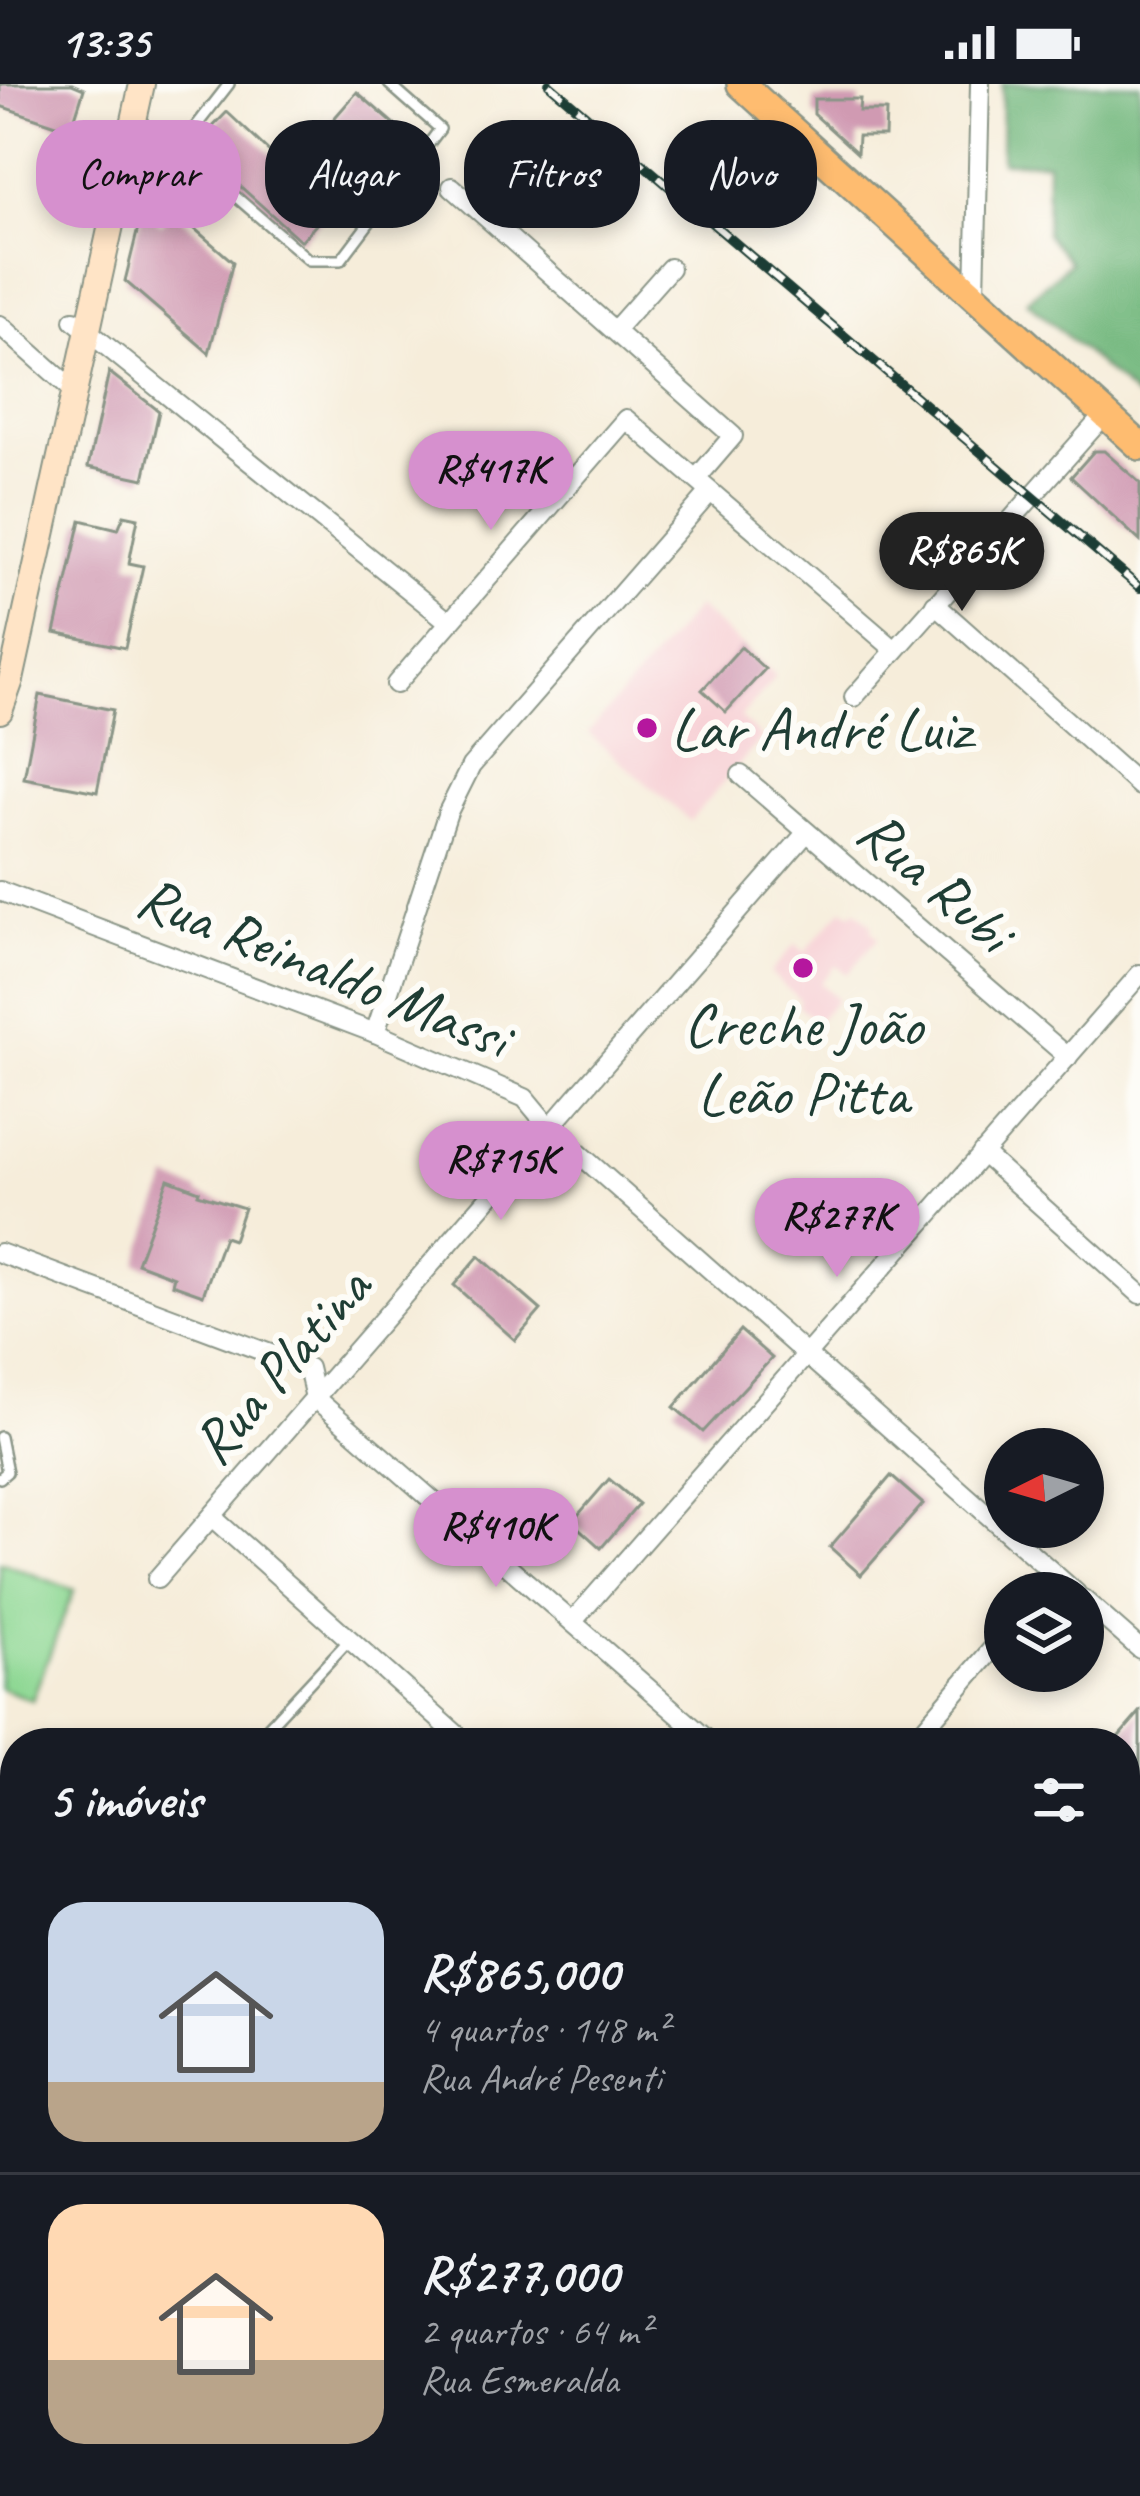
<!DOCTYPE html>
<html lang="pt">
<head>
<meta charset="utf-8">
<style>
	:root { --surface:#171b24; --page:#242831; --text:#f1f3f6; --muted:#9ea1a6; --line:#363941; --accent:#d690ce }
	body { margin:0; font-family:Caveat,sans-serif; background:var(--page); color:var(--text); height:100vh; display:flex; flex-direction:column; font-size:45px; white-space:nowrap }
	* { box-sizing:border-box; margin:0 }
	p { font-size:39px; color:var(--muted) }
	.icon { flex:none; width:66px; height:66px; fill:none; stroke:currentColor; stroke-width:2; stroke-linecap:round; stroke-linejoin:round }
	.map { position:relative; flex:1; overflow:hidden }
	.side { position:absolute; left:0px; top:1644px; width:1140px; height:768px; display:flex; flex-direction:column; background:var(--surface); border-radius:48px 48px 0 0; box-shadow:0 6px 18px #0003 }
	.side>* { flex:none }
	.top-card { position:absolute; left:36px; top:36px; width:1068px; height:108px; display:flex; gap:24px }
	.needle { width:78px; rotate:265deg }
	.tools { position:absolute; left:984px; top:1344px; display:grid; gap:24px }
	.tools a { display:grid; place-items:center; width:120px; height:120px; border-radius:50%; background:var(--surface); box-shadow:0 6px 18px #0003; font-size:60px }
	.price { position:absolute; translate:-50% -102px; padding:0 27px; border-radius:42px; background:var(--accent); color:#111; font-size:39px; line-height:78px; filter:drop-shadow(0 3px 6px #0008) }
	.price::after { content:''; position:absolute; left:50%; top:72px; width:36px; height:27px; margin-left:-18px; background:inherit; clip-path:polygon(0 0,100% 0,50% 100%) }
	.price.on { background:#222; color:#fff }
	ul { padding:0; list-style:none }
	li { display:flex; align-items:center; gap:36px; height:300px; padding:0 48px }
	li+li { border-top:3px solid var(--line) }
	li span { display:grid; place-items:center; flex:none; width:336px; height:240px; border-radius:36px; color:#555 }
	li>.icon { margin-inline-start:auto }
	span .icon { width:144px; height:144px; fill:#fffc; stroke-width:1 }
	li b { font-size:51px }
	h2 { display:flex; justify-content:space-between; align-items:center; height:144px; padding:0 48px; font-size:51px }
	.chip { padding:0 42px; border-radius:48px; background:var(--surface); box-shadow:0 6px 18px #0003; font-size:42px; line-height:108px }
	.chip.on { background:var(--accent); color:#111 }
	.status { display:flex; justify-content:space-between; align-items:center; height:84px; padding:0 60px; background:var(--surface); direction:ltr }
	.status svg { height:33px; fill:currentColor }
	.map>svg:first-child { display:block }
	.built { fill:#f7cfd4 }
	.green { fill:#8fd894; stroke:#578a64; stroke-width:3 }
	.forest { fill:#73b87e; stroke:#497a59; stroke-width:3 }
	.building { fill:#d09ab2 }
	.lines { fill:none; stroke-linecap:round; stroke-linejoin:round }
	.lane-casing { stroke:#8a9587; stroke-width:14 }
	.street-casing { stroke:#8a9587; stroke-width:22 }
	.secondary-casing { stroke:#8a9587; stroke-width:28 }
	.primary-casing { stroke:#8a9587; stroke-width:32 }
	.lane { stroke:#fff; stroke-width:9 }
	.street { stroke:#fff; stroke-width:18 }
	.secondary { stroke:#ffe4c6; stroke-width:24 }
	.primary { stroke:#febc70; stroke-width:27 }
	.rail-casing { stroke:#1f3d34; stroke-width:10 }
	.rail { stroke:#fdfcf7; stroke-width:6; stroke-dasharray:18; stroke-linecap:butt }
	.poi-dot { fill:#b5179e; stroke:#fdfcf7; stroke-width:4.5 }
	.labels { text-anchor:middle; stroke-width:12; stroke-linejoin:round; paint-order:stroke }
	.poi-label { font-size:60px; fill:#1f3d34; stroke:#fdfcf7; text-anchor:start }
	.street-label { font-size:60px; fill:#1f3d34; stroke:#fdfcf7 }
</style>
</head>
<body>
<div class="status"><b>13:35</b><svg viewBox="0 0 49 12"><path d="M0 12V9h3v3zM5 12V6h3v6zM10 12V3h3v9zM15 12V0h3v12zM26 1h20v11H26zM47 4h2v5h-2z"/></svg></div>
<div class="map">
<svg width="1140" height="2412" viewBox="0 0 1140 2412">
	<rect width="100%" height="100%" fill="#fdfcf7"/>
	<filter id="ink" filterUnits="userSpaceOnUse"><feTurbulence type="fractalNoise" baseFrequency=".00833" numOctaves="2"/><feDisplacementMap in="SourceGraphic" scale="24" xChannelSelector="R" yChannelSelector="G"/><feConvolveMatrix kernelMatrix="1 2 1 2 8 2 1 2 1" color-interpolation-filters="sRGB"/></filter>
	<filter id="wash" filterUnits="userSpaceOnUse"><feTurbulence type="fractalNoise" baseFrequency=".004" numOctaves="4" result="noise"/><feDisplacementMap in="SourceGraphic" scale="48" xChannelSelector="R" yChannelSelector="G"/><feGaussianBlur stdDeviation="2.7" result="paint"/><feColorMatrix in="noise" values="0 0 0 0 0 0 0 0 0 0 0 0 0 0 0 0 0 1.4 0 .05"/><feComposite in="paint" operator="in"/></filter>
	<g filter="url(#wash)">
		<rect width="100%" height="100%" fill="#f6edda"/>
		<!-- built -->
		<g class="built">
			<path d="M697 523 776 592 740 634 762 654 690 737 588 649Z"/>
			<path d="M843 824 851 830 856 826 873 842 870 846 878 854 847 890 836 881 820 899 837 915 816 938 797 921 800 916 770 889 795 860 805 868Z"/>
		</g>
		<!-- green -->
		<path class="green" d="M0 1478 74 1506 32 1616 0 1604Z"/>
		<!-- forest -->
		<path class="forest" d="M1002 0H1140V317L1027 217 1070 178 1046 150 1047 78H1001Z"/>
		<g id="blocks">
			<!-- building -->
			<g class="building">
				<path d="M0 0H72L84 5 71 46 0 22Z"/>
				<path d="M357 8 402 47 301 157 200 66 199 57 227 28 289 86Z"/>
				<path d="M814 15H860L859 27H886L885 52H858L857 69 814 30Z"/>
				<path d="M143 124 161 141 172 125 233 178 209 269 125 197Z"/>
				<path d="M109 288 159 327 144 395 88 383Z"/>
				<path d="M1094 367H1104L1140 399V457L1071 393Z"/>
				<path d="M124 431 138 434 129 479 143 482 125 564 55 549 81 436 118 445Z"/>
				<path d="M741 563 765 585 726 628 702 606Z"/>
				<path d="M40 611 113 626 97 708 24 694Z"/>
				<path d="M168 1095 199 1107 198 1110 244 1124 233 1156 224 1153 203 1211 172 1200 174 1193 137 1179Z"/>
				<path d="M479 1172 541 1226 515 1256 454 1201Z"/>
				<path d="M740 1246 772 1274 703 1348 674 1323Z"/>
				<path d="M891 1392 923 1420 861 1491 830 1463Z"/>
				<path d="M609 1395 639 1420 601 1464 572 1438Z"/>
				<path d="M1140 1628V1701L1125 1688V1659H1113Z"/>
			</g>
		</g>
	</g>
	<g filter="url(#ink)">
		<use href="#blocks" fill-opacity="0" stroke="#8a9587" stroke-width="3"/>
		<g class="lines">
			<!-- lane casing -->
			<g class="lane-casing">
				<g id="lane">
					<path d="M229 0 190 50 191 74 309 176H341L440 45 389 0"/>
					<path d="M0 1353 7 1388 0 1394"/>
					<path d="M253 1659 350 1555"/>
				</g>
			</g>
			<!-- street casing -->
			<g class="street-casing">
				<g id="street">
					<path d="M452 103 733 352 696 395"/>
					<path d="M975 209 980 0"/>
					<path d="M74 236 449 538"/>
					<path d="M0 241 73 306"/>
					<path d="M615 246 670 184"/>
					<path d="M935 520 1140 702"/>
					<path d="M396 600 626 335 895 566"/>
					<path d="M854 613 1105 330"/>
					<path d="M741 691 1068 973"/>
					<path d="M0 807 375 949 525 1014 549 1043 1076 1509"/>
					<path d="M375 949 448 728 471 682 710 408"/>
					<path d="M982 1069 1140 1210"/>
					<path d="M0 1169 308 1284 315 1314 711 1659"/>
					<path d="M212 1433 466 1659"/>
					<path d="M157 1495 807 748"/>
					<path d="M1083 1515 1140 1565"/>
					<path d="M573 1537 1140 890"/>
					<path d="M912 1659 1005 1550"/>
					<path d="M1125 1933 1140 1916"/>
					<path d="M1125 2021 1140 2034"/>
					<path d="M0 2217 15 2245"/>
					<path d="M1125 2232 1140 2245"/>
					<path d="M1125 2322 1140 2305"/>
					<path d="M99 2397 108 2412"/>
					<path d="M669 2412 684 2397"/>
					<path d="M1046 2412 1059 2397"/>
				</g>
			</g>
			<!-- secondary casing -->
			<g class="secondary-casing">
				<path id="secondary" d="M0 627 11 596 142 0"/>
			</g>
			<!-- primary casing -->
			<g class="primary-casing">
				<path id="primary" d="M741 0 1140 362"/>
			</g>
			<!-- lane -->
			<use href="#lane" class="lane"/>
			<!-- street -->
			<use href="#street" class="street"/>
			<!-- secondary -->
			<use href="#secondary" class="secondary"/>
			<!-- primary -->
			<use href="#primary" class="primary"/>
			<!-- rail casing -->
			<g class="rail-casing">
				<path id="rail" d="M549 0 1140 504"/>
			</g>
			<!-- rail -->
			<use href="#rail" class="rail"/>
		</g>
	</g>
	<!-- markers -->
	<g class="poi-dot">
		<circle cx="647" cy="644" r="12"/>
		<circle cx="803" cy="884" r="12"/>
	</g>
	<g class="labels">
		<!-- poi labels -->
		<g class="poi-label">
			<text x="671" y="665">Lar André Luiz</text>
			<text x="803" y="961" text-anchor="middle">Creche João<tspan x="803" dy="69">Leão Pitta</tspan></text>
		</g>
		<!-- street labels -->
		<g class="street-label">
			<text transform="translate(936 796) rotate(41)" y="21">Rua Rubi</text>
			<text transform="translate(324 882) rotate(22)" y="21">Rua Reinaldo Massi</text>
			<text transform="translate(280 1281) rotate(-49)" y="21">Rua Platina</text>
		</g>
	</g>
</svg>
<div class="tools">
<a><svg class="needle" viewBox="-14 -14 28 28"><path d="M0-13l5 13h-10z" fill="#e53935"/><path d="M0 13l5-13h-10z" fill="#9ea1a6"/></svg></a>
<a><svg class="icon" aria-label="layers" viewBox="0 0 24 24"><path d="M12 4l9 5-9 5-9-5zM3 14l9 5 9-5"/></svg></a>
</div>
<b class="price" style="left:491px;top:449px">R$417K</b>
<b class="price on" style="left:962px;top:530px">R$865K</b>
<b class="price" style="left:501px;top:1139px">R$715K</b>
<b class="price" style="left:837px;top:1196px">R$277K</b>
<b class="price" style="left:496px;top:1506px">R$410K</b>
<div class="top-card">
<a class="chip on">Comprar</a>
<a class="chip">Alugar</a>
<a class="chip">Filtros</a>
<a class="chip">Novo</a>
</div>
<section class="side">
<h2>5 imóveis<svg class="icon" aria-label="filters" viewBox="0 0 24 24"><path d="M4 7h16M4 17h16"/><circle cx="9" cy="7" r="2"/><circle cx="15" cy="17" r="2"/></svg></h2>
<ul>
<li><span style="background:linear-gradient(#c9d6e8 75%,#b9a48a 0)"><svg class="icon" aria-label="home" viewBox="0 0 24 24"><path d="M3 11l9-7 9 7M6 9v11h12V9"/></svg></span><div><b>R$865,000</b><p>4 quartos · 148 m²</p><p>Rua André Pesenti</p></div></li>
<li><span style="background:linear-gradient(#ffd9b3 65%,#b9a48a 0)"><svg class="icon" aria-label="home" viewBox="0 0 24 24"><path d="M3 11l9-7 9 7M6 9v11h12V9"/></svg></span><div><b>R$277,000</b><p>2 quartos · 64 m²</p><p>Rua Esmeralda</p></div></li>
</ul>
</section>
</div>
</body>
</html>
